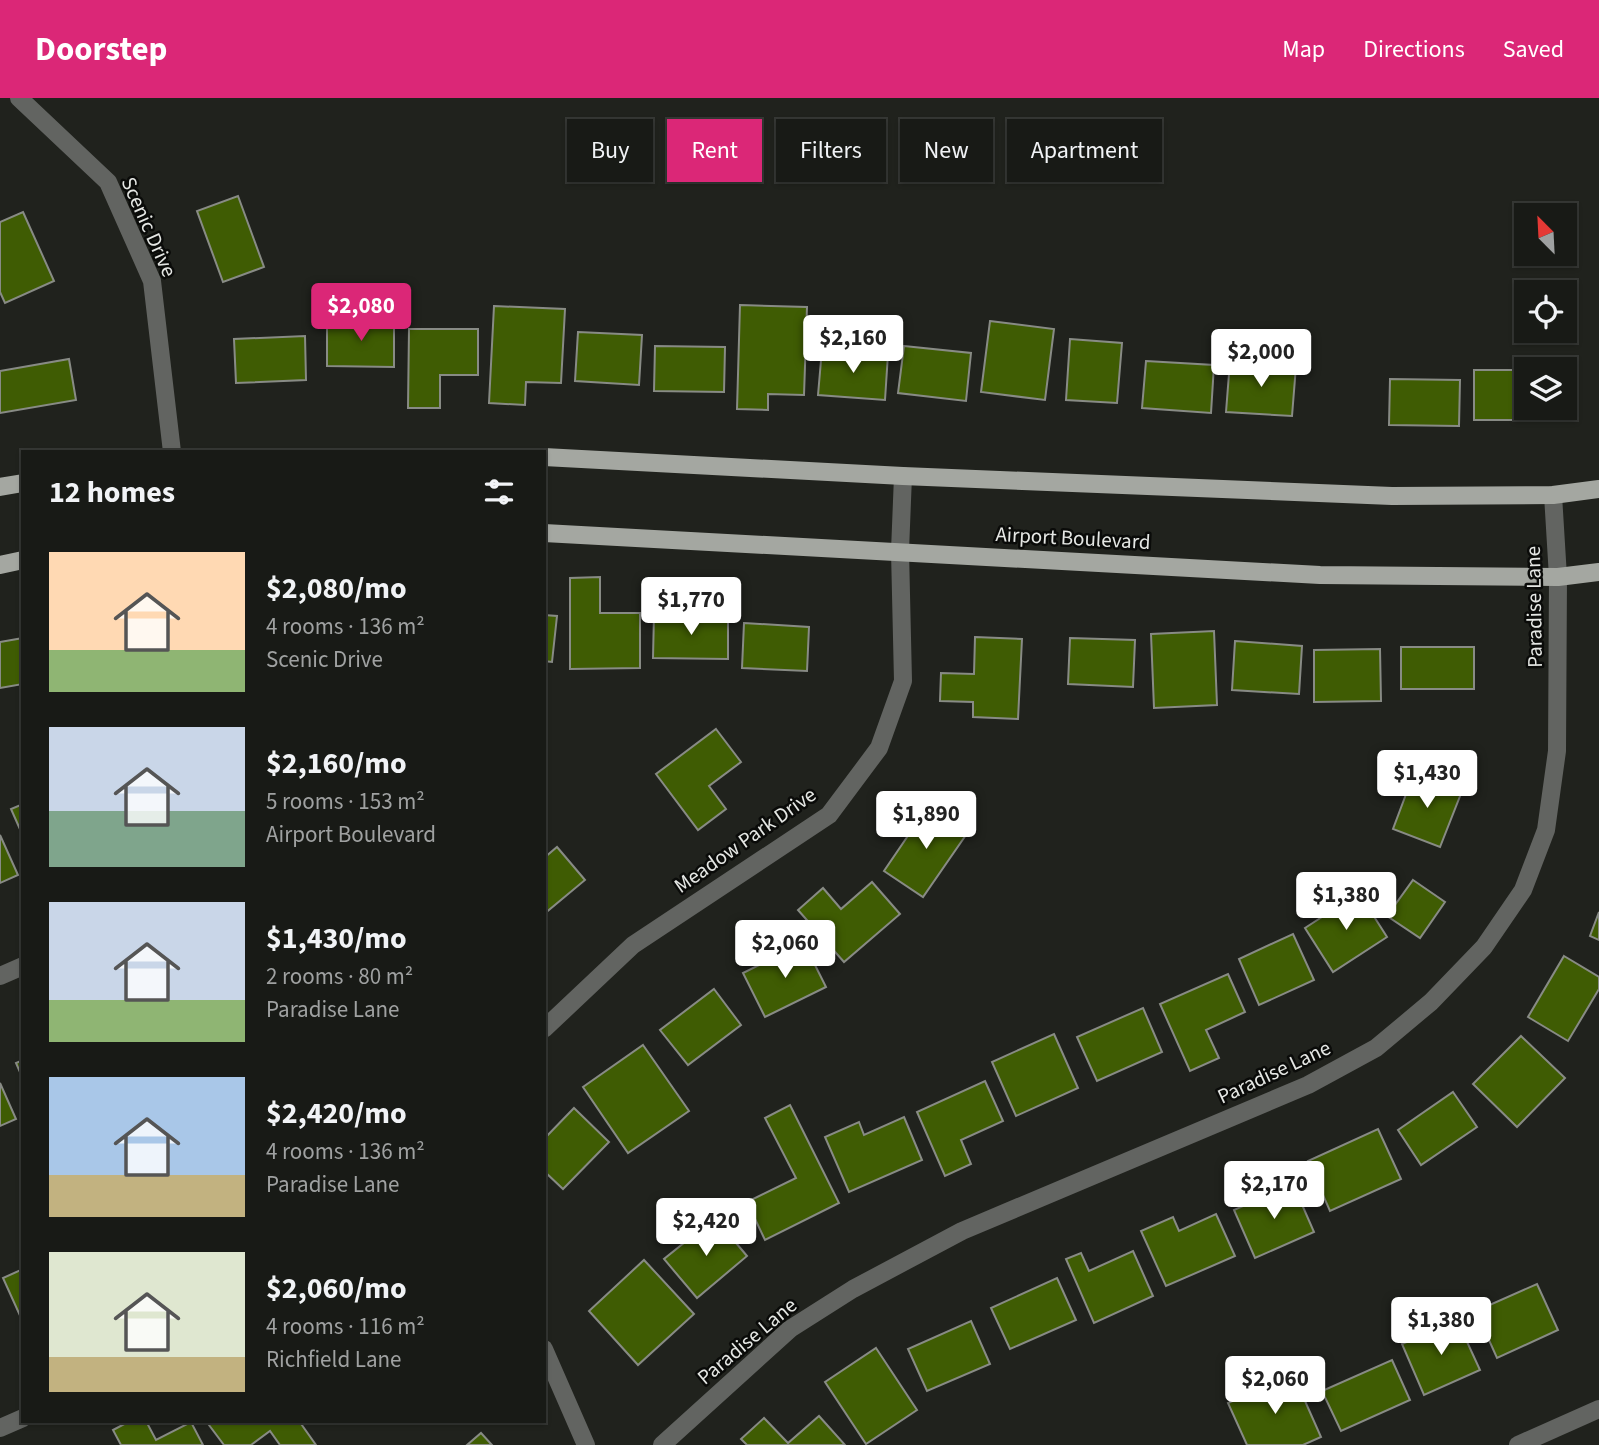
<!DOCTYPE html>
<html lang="en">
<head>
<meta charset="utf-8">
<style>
	:root { --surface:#181a16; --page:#252723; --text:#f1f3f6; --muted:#9fa1a1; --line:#363835; --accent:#db2777 }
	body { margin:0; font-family:"Source Sans 3",sans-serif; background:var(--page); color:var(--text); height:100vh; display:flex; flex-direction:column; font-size:26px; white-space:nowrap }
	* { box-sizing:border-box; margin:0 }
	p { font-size:23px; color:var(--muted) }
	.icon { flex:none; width:38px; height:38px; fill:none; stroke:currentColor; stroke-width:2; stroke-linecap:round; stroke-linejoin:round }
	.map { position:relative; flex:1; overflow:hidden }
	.drawer { position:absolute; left:21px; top:352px; width:525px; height:973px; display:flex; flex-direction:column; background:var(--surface); border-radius:0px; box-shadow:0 2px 5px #0004,0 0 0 2px var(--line) }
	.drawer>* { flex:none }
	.banner { position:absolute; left:567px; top:21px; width:665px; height:63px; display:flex; gap:14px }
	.needle { width:46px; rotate:336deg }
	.fabs { position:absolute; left:1514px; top:105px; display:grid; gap:14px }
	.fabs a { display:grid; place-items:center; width:63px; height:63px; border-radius:0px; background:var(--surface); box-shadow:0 2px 5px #0004,0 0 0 2px var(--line); font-size:35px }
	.price { position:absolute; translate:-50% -60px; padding:0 16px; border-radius:7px; background:#fff; color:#222; font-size:23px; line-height:46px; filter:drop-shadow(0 2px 4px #0008) }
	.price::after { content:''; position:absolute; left:50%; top:42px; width:21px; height:16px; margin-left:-10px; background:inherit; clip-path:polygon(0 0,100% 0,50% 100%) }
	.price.selected { background:var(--accent); color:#fff }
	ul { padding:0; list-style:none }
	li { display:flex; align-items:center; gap:21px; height:175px; padding:0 28px }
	li span { display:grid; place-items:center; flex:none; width:196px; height:140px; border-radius:0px; color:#555 }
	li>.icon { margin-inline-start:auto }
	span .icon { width:84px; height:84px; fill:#fffc; stroke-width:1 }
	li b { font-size:30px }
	h2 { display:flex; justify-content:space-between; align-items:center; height:84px; padding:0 28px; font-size:30px }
	.pill { padding:0 24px; border-radius:0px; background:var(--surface); box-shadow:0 2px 5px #0004,0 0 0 2px var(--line); font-size:24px; line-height:63px }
	.pill.selected { background:var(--accent); color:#fff }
	header { display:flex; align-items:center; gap:42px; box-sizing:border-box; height:98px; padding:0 35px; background:var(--accent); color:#fff }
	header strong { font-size:33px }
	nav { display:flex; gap:38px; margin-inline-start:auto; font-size:24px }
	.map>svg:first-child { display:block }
	.building { fill:#3f5c03; stroke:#888b85; stroke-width:2 }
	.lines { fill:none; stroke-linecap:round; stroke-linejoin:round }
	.minor { stroke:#626461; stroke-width:18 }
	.major { stroke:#a4a7a1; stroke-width:18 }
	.labels { text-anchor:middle; stroke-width:5; stroke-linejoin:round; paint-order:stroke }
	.street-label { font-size:21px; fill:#e5e7e4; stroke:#0a0b09 }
</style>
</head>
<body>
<header>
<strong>Doorstep</strong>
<nav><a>Map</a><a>Directions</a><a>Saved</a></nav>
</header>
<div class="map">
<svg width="1599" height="1347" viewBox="0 0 1599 1347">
	<rect width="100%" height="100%" fill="#20221d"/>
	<!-- building -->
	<g class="building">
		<path d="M238 98 264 169 223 184 197 113Z"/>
		<path d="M23 114 54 183 5 205 0 194V124Z"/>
		<path d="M740 207 807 209 804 297 768 296V312L737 311Z"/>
		<path d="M494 208 565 211 561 285 526 284 525 307 489 305Z"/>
		<path d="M327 221H394V269L327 268Z"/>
		<path d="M990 223 1054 231 1045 302 981 294Z"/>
		<path d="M409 231H478V277H440V310H408Z"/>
		<path d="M578 234 642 237 639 287 575 283Z"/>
		<path d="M305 238 306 282 236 285 234 241Z"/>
		<path d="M1070 241 1122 245 1117 305 1066 302Z"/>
		<path d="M655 248 725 249 724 294 654 293Z"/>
		<path d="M904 248 971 255 966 303 898 295Z"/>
		<path d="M822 251 888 256 885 302 818 297Z"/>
		<path d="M69 261 76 302 0 315V273Z"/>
		<path d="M1146 263 1214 267 1211 315 1142 310Z"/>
		<path d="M1230 263 1296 268 1292 318 1226 314Z"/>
		<path d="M1474 272H1526V310H1541V322H1474Z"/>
		<path d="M1390 281 1460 282 1459 328 1389 327Z"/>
		<path d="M600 479V515H640V570L570 571V480Z"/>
		<path d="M654 516 728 517V561L653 560Z"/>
		<path d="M544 517 557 518 552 564 544 563Z"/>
		<path d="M744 525 809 529 807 573 742 570Z"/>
		<path d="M1214 533 1217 607 1154 610 1151 536Z"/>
		<path d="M975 539 1022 541 1018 621 973 619V604L940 603 941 575 974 576Z"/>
		<path d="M23 540V586L0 590V544Z"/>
		<path d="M1070 540 1135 542 1133 589 1068 586Z"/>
		<path d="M1235 543 1302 548 1299 596 1232 592Z"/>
		<rect x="1401" y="549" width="73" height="42"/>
		<path d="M1380 551 1381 603 1314 604V552Z"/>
		<path d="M716 631 741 664 709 688 726 711 698 732 656 676Z"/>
		<path d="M1414 675 1462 693 1440 749 1393 731Z"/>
		<path d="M23 706V738L11 711Z"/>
		<path d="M929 707 968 734 923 799 884 773Z"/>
		<path d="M0 737 18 777 0 785Z"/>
		<path d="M557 749 585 782 544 816V760Z"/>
		<path d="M1413 782 1445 804 1420 840 1387 818Z"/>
		<path d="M872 784 900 816 844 864 798 812 823 790 841 811Z"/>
		<path d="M1359 795 1387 839 1333 874 1305 830Z"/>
		<path d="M1599 814V842L1590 838Z"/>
		<path d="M1293 836 1314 882 1259 907 1239 861Z"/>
		<path d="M804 845 826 889 765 919 743 875Z"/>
		<path d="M1564 858 1599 879V891L1568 943 1528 919Z"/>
		<path d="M1228 876 1245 914 1206 932 1219 960 1190 973 1160 906Z"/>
		<path d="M714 891 741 927 688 967 660 932Z"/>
		<path d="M1143 910 1162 954 1097 983 1077 939Z"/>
		<path d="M1054 936 1078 990 1016 1018 992 964Z"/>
		<path d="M1521 938 1565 980 1517 1029 1473 986Z"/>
		<path d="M643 947 689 1013 628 1055 583 989Z"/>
		<path d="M23 962V981L16 965Z"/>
		<path d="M985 983 1003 1023 961 1042 971 1066 945 1078 917 1014Z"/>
		<path d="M0 985 16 1021 0 1028Z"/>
		<path d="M1453 994 1477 1029 1421 1067 1398 1032Z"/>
		<path d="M790 1007 839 1105 765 1142 747 1104 796 1080 765 1020Z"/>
		<path d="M574 1010 609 1044 563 1091 544 1073V1041Z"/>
		<path d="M904 1019 922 1062 849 1094 825 1039 859 1024 864 1037Z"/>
		<path d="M1378 1031 1401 1081 1330 1113 1308 1063Z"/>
		<path d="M1293 1086 1314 1134 1255 1160 1234 1112Z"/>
		<path d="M1216 1116 1235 1158 1166 1188 1141 1133 1173 1119 1179 1133Z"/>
		<path d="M715 1120 747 1158 697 1200 664 1161Z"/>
		<path d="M1133 1153 1153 1198 1094 1225 1066 1161 1081 1155 1089 1173Z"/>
		<path d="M644 1162 694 1216 638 1267 589 1213Z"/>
		<path d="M23 1171V1222H22L3 1180Z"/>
		<path d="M1057 1180 1076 1222 1010 1251 991 1210Z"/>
		<path d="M1537 1186 1558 1232 1497 1260 1476 1213Z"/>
		<path d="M1457 1222 1480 1272 1424 1297 1402 1246Z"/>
		<path d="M971 1223 990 1266 927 1293 908 1251Z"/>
		<path d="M876 1250 917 1312 866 1346 825 1284Z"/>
		<path d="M1392 1262 1410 1302 1341 1333 1322 1293Z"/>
		<path d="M1293 1276 1321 1339 1303 1347H1247L1228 1305Z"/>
		<path d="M819 1318 845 1347H747L741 1341 764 1320 788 1345Z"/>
		<path d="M130 1323H146L156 1342 191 1324 203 1347H121L113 1332Z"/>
		<path d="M206 1323H299L316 1347H280L270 1333 251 1347H224Z"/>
		<path d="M481 1335 492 1347H467Z"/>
	</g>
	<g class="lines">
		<!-- minor -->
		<g class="minor">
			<path d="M19 0 108 84 152 183 172 354"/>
			<path d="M0 878 23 868"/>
			<path d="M544 931 633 847 829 717 879 650 903 583 900 453 903 378"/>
			<path d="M544 1251 586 1347"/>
			<path d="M0 1330 23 1320"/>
			<path d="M662 1347 790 1231 853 1191 962 1133 1308 987 1376 950 1431 904 1484 849 1523 792 1546 732 1557 653 1558 479 1553 397"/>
			<path d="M1518 1347 1599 1311"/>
		</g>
		<!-- major -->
		<g class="major">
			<path d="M544 359 903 378 1392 398 1553 397 1599 391"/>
			<path d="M0 389 23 385"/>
			<path d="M544 435 1320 477 1558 479 1599 474"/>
			<path d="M0 467 23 462"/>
		</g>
	</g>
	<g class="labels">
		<!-- street labels -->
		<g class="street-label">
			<text transform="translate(149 129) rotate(66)" y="7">Scenic Drive</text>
			<text transform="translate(1073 440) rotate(3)" y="7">Airport Boulevard</text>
			<text transform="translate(1534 509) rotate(-91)" y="7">Paradise Lane</text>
			<text transform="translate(745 742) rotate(-35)" y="7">Meadow Park Drive</text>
			<text transform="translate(1274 974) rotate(-25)" y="7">Paradise Lane</text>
			<text transform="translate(747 1243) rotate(-40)" y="7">Paradise Lane</text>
		</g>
	</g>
</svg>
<div class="fabs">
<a><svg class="needle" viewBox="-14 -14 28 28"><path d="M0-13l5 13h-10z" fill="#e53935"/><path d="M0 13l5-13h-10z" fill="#9fa1a1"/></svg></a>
<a><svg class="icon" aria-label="locate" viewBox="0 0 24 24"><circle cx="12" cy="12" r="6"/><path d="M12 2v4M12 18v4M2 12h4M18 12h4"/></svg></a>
<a><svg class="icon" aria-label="layers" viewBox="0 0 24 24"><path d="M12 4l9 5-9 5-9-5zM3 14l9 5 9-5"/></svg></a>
</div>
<b class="price selected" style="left:361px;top:245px">$2,080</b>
<b class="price" style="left:853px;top:277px">$2,160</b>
<b class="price" style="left:1261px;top:291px">$2,000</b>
<b class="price" style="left:691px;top:539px">$1,770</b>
<b class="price" style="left:1427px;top:712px">$1,430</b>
<b class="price" style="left:926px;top:753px">$1,890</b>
<b class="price" style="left:1346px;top:834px">$1,380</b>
<b class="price" style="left:785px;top:882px">$2,060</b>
<b class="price" style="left:1274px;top:1123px">$2,170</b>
<b class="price" style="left:706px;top:1160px">$2,420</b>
<b class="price" style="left:1441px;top:1259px">$1,380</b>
<b class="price" style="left:1275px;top:1318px">$2,060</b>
<div class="banner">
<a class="pill">Buy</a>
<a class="pill selected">Rent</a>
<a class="pill">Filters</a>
<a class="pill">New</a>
<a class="pill">Apartment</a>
</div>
<section class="drawer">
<h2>12 homes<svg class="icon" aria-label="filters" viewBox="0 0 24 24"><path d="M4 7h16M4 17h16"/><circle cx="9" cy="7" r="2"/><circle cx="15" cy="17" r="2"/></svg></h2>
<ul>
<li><span style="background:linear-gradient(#ffd9b3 70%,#8fb573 0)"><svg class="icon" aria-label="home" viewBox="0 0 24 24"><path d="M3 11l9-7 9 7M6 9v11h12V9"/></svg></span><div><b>$2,080/mo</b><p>4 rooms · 136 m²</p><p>Scenic Drive</p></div></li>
<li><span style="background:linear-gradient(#c9d6e8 60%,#7fa58c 0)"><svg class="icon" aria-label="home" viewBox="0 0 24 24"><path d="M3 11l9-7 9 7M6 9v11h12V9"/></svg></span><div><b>$2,160/mo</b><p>5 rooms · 153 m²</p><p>Airport Boulevard</p></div></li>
<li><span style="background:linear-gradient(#c9d6e8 70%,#8fb573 0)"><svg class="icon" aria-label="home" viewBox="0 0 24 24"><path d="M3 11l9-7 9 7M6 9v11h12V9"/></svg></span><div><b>$1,430/mo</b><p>2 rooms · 80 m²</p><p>Paradise Lane</p></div></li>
<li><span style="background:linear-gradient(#a9c7e8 70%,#c2b280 0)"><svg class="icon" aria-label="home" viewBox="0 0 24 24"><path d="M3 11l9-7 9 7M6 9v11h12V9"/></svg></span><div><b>$2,420/mo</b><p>4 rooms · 136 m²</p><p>Paradise Lane</p></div></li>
<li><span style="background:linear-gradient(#dfe7d0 75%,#c2b280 0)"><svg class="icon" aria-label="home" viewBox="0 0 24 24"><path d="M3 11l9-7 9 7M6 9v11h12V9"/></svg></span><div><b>$2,060/mo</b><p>4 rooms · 116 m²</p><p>Richfield Lane</p></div></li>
</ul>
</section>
</div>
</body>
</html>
